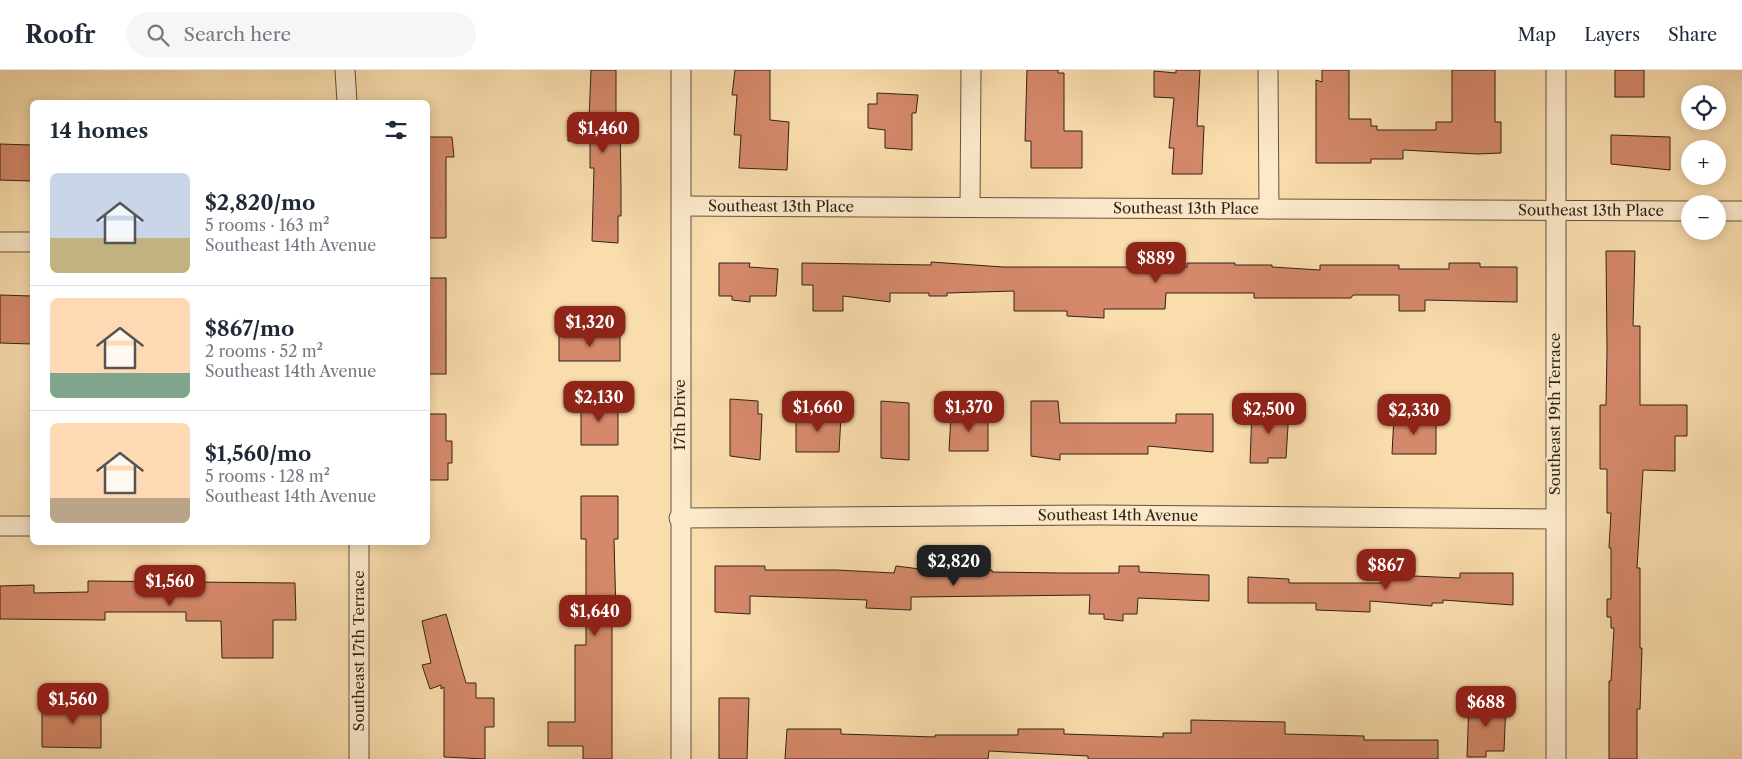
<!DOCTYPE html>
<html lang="en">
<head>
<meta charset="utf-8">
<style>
	:root { --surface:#fff; --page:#f6f6f7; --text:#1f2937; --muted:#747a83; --line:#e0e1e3; --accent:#8f2418 }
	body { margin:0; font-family:"Libre Caslon Text",serif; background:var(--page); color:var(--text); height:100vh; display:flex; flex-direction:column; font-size:19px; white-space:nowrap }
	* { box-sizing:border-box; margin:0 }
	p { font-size:16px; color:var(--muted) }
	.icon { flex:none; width:28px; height:28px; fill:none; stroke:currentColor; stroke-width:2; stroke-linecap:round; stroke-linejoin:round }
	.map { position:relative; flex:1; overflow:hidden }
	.details { position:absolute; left:30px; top:30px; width:400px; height:445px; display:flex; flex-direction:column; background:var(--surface); border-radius:8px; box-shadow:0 2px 12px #0003 }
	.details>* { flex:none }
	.buttons { position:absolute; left:1681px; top:15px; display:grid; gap:10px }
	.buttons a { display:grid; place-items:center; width:45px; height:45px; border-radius:50%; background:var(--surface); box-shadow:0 2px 12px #0003; font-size:25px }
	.price { position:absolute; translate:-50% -42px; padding:0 11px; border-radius:10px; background:var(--accent); color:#fff; font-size:16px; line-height:32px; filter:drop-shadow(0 1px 2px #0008) }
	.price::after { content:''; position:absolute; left:50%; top:30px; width:15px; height:11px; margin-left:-8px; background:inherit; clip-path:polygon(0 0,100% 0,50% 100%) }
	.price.current { background:#222; color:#fff }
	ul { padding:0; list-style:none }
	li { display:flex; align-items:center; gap:15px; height:125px; padding:0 20px }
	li+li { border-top:1px solid var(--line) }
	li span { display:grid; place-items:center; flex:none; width:140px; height:100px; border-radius:8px; color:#555 }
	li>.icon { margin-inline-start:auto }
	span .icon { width:60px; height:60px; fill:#fffc; stroke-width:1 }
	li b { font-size:21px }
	h2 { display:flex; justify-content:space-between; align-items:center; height:60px; padding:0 20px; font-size:21px }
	header { display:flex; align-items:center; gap:30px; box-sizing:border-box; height:70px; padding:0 25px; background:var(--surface); border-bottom:1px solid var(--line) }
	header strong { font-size:24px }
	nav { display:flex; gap:28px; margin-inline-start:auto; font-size:18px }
	.search { width:350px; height:45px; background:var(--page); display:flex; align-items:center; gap:12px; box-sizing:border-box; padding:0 18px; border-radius:28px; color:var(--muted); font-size:19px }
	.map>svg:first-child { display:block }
	.building { fill:#d5896a; stroke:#2e2318 }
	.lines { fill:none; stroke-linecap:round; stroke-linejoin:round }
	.minor-casing { stroke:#61523d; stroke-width:21 }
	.minor { stroke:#fce9ca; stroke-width:19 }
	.labels { text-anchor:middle; stroke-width:4; stroke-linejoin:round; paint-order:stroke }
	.street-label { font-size:15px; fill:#2e2318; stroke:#fce9ca }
</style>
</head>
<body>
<header>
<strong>Roofr</strong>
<div class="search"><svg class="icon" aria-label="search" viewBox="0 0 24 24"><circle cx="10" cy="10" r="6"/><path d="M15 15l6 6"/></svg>Search here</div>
<nav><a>Map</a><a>Layers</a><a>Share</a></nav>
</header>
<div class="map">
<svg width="1742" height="689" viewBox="0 0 1742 689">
	<rect width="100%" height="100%" fill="#faddad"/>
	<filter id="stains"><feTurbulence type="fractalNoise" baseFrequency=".004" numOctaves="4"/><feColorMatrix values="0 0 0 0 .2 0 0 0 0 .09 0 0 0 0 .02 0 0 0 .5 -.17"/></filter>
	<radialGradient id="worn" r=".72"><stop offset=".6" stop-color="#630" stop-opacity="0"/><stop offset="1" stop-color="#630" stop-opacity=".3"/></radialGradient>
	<!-- building -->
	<g class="building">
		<path d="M591 0H616V50H620L621 118V146H618V173L592 171 594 98H590V72L568 71V50H589Z"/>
		<path d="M735 0H770V50L789 52 787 100 739 98 741 65H734L737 25H732Z"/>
		<path d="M1027 0H1058V3H1064V61H1082V98H1031V71H1025Z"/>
		<path d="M1176 0H1200L1197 56H1204L1202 104H1172L1174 78H1169L1174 28 1154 27V1L1176 3Z"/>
		<path d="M1322 0H1349V49H1371V56H1377V60H1436V52H1452V0H1495V52H1501V83L1478 84 1403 80V89H1371V93H1316V10L1322 12Z"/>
		<rect x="1615" y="0" width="29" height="27"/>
		<path d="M877 23 918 25 916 43H912V80L885 78V60L868 58V34H877Z"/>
		<path d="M1611 65 1670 67V100L1611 94Z"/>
		<path d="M428 67H452L454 87H446V168H428Z"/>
		<path d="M0 74 32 75V111L0 110Z"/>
		<path d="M1606 181H1635L1633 256H1640V335H1687V366H1675V401L1643 400 1637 498H1640V578H1642L1640 639H1637V689H1609V611H1611L1614 558H1611V547H1607V529H1611V478H1609L1611 443H1607V399H1600V335H1606L1607 281Z"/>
		<path d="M931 192 1003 197H1187V193H1235V195H1272V197L1320 200V195H1399V199H1449V193H1480V197H1517V232L1425 230V241H1399V225H1353L1351 228H1254V223H1166L1165 239H1104V248L1067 246V241H1014V221L947 223V226H929V223H890V232L843 226V241H813V215H802V193L931 195Z"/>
		<path d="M719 193H750L749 197 778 199 776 226H750V232L732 230V226H719Z"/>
		<rect x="428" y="208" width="18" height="96"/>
		<path d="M0 225 32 226V274L0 273Z"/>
		<rect x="559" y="265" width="61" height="26"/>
		<path d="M730 329 758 331V344H762L760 390 730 386Z"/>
		<path d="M581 331 618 333V375H581Z"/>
		<path d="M881 331 909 333V390L881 388Z"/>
		<path d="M1031 331H1058L1060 353H1176V344H1213V382L1148 376V384H1060V390L1031 386Z"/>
		<path d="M1252 340H1289L1286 388H1268V393H1250Z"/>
		<path d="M428 344H446V371H452V393H448V410H428Z"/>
		<path d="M796 344 841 346 839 382H796Z"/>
		<path d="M951 344 988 346V381H949Z"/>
		<path d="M1394 346 1436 348V384H1392Z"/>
		<path d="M581 426H618V469H614L616 544H612V689H583V676H548V652H575V575H586V469H581Z"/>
		<path d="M715 496H765V500H836L894 503 896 496 936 501V498H962V500H992V502L1060 503H1119V496H1139V502L1209 505V531L1138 528 1137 544H1123V551L1104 549V544H1089L1090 525 911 527V540L866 538 867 530 750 526V544L715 542Z"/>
		<path d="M1460 503H1513V535L1443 530V533H1432V536L1370 531V542L1316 540V533H1248V507L1289 509V513H1390V505L1460 508Z"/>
		<path d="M88 511 295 513 296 550H273V588H222L221 551H186V542H105V550L0 549V516L34 515V523L88 522Z"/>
		<path d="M446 544 466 613H476V628H494V657H485V689L444 687V617L441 619V615L430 619 422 595 431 593 422 551Z"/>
		<path d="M719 628H749L747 689H719Z"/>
		<path d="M57 630H101V678L42 677V639H57Z"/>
		<path d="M1469 632 1506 633 1504 681H1486V687H1467Z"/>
		<path d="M1191 650 1285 652V664L1364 666V670H1438V689H1088V686L989 681 988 689H785L787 659H841V664L935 667V665H1018V659H1064V664L1163 667V663H1191Z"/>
	</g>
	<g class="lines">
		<!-- minor casing -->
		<g class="minor-casing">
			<g id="minor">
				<path d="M345 0 347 32"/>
				<path d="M681 0V689"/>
				<path d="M1268 0 1269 139"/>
				<path id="s1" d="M682 136 1690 141"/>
				<path d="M970 137 971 0"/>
				<path d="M1718 141H1742"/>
				<path d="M0 172H32"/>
				<path id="s2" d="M679 448 1099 445 1555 449"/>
				<path d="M0 456H32"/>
				<path d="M359 689V472"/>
				<path d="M1556 689V0"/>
			</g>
		</g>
		<!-- minor -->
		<use href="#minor" class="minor"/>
	</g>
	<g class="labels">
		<!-- street labels -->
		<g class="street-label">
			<text dy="5" stroke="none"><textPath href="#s1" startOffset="99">Southeast 13th Place</textPath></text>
			<text dy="5" stroke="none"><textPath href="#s1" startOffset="504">Southeast 13th Place</textPath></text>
			<text dy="5" stroke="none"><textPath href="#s1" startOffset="909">Southeast 13th Place</textPath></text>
			<text transform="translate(1555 344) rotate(-90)" y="5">Southeast 19th Terrace</text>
			<text transform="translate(680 345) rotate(-90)" y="5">17th Drive</text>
			<text dy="5" stroke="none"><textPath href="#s2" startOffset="439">Southeast 14th Avenue</textPath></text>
			<text transform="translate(359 581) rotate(-90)" y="5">Southeast 17th Terrace</text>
		</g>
	</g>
	<rect width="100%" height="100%" filter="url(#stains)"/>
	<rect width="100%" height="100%" fill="url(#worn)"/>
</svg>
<div class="buttons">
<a><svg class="icon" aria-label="locate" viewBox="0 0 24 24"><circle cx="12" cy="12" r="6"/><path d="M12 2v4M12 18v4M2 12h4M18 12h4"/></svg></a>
<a>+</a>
<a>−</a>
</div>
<b class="price" style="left:603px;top:84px">$1,460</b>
<b class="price" style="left:1156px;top:214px">$889</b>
<b class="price" style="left:590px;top:278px">$1,320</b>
<b class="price" style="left:599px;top:353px">$2,130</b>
<b class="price" style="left:818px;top:363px">$1,660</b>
<b class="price" style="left:969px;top:363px">$1,370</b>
<b class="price" style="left:1269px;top:365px">$2,500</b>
<b class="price" style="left:1414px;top:366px">$2,330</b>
<b class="price current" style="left:954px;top:517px">$2,820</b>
<b class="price" style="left:1386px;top:521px">$867</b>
<b class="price" style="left:170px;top:537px">$1,560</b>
<b class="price" style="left:595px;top:567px">$1,640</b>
<b class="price" style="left:73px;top:655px">$1,560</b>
<b class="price" style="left:1486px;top:658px">$688</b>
<section class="details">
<h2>14 homes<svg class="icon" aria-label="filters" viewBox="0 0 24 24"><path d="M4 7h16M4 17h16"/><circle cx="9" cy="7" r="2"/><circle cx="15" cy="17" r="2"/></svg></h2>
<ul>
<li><span style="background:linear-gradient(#c9d6e8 65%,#c2b280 0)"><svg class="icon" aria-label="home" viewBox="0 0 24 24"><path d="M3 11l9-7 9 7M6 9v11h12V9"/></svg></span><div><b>$2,820/mo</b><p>5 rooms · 163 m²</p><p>Southeast 14th Avenue</p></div></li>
<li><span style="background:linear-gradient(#ffd9b3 75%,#7fa58c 0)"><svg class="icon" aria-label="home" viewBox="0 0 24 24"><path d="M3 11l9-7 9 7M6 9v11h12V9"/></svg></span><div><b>$867/mo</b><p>2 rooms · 52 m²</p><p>Southeast 14th Avenue</p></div></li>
<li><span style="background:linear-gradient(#ffd9b3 75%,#b9a48a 0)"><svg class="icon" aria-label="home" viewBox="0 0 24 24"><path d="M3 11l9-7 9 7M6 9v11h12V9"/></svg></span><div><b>$1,560/mo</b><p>5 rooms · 128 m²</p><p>Southeast 14th Avenue</p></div></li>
</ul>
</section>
</div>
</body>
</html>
